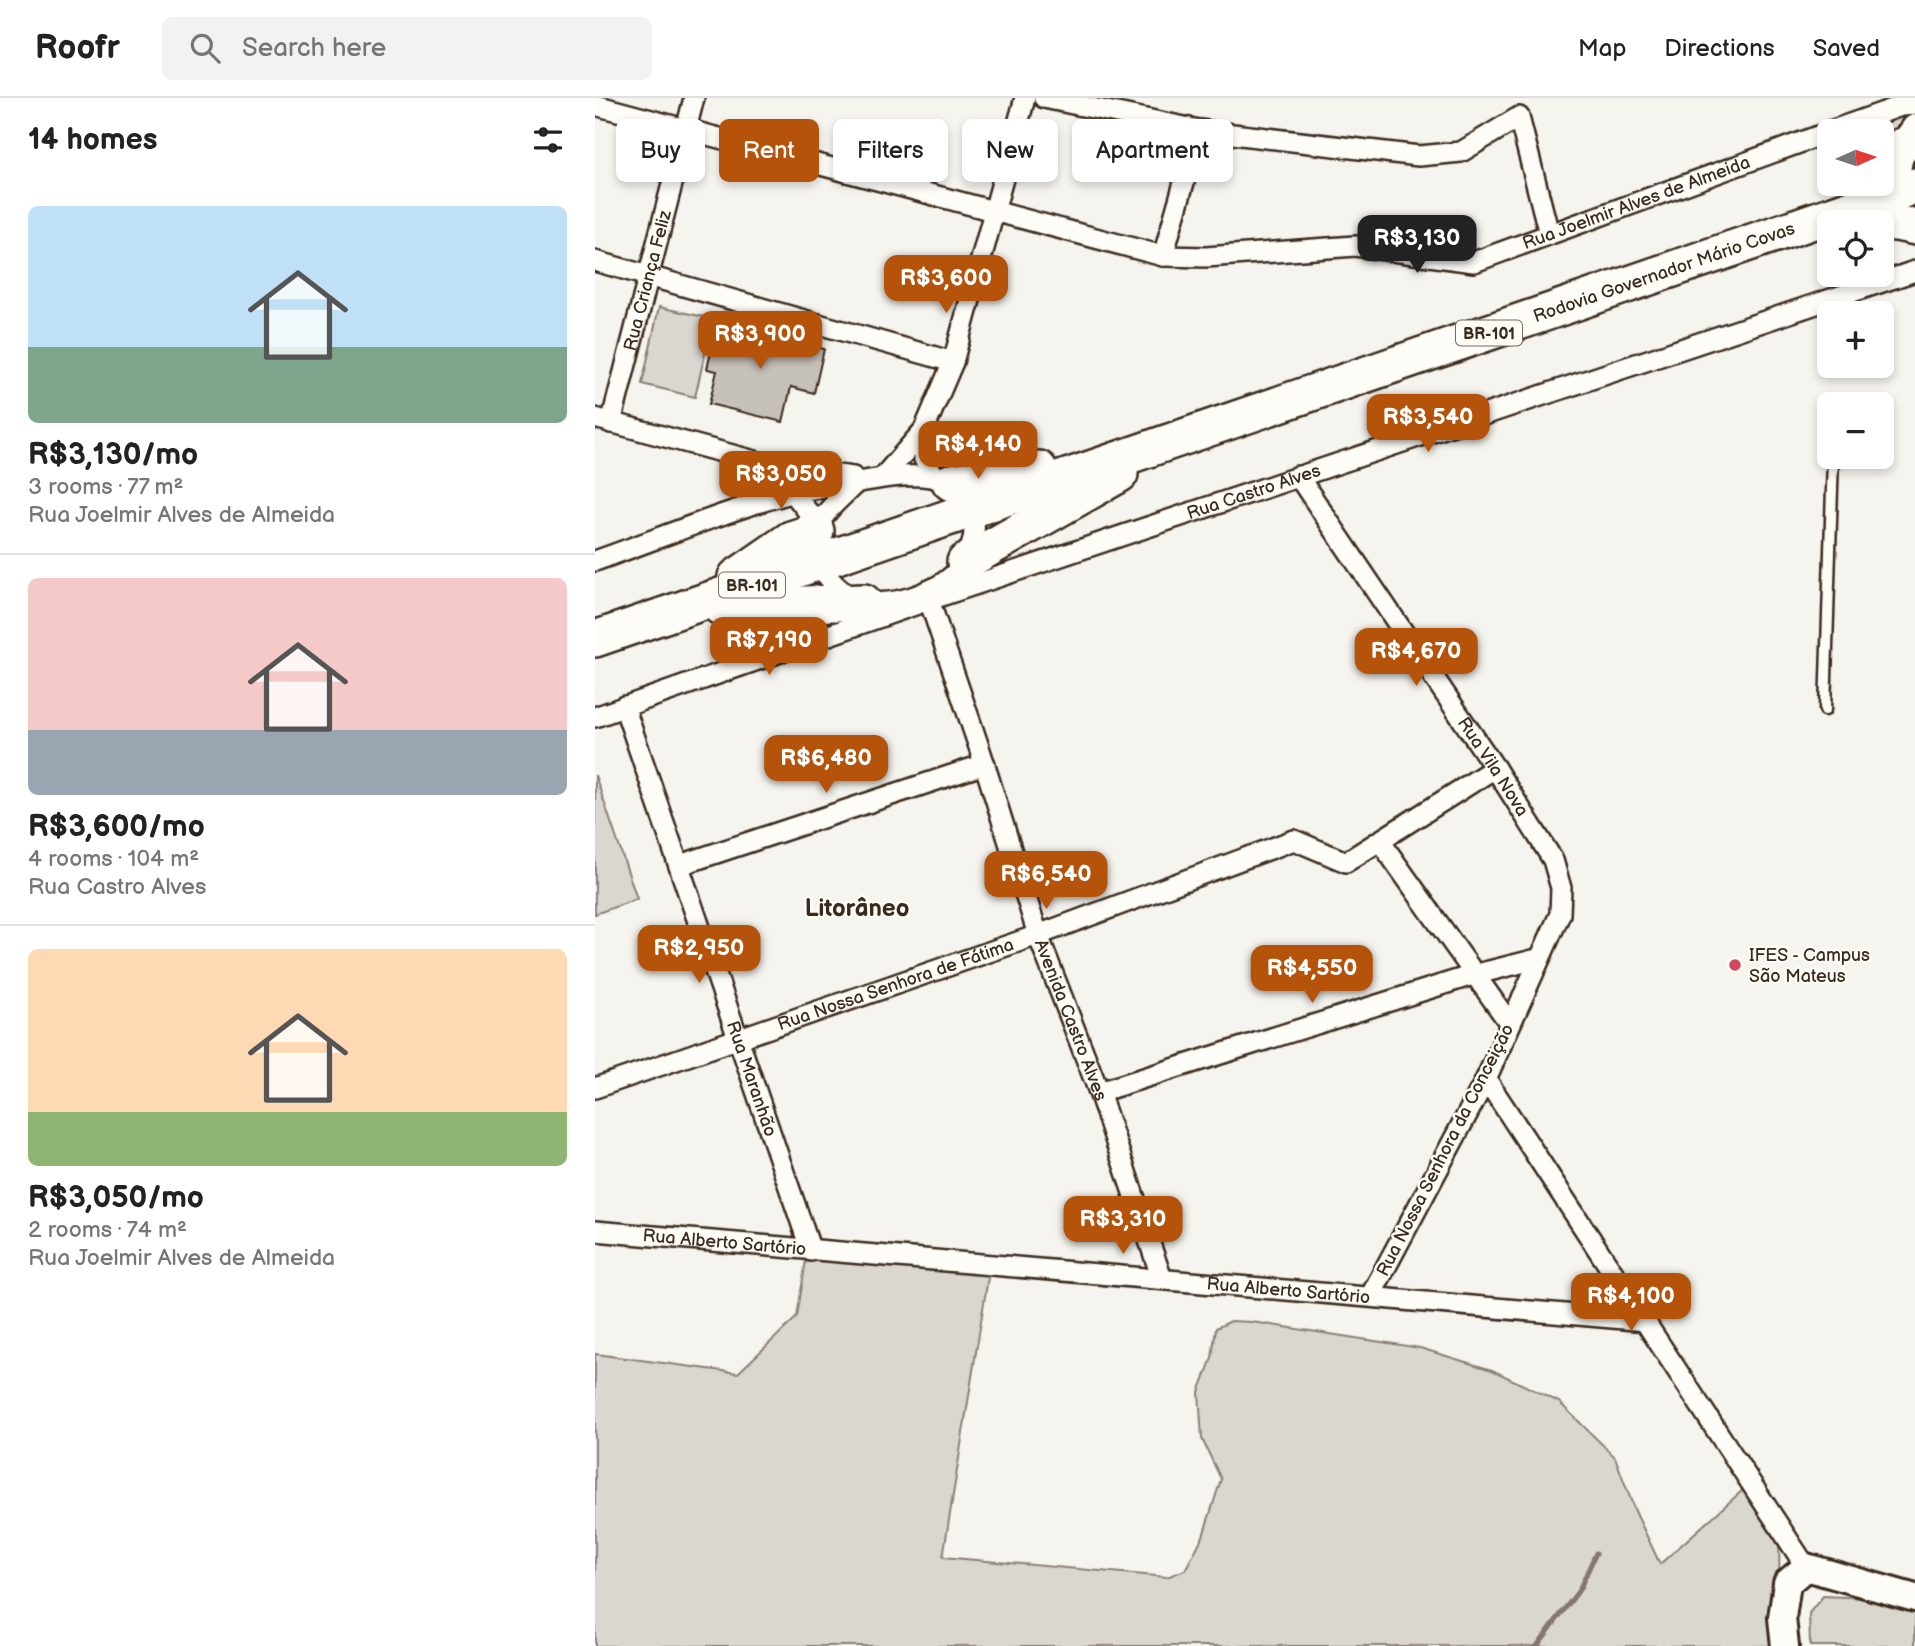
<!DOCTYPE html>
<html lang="en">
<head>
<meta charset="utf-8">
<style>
	:root { --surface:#fff; --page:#f2f2f2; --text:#222; --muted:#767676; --line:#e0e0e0; --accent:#b45309 }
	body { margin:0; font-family:"Balsamiq Sans",sans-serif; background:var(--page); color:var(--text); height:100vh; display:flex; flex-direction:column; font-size:26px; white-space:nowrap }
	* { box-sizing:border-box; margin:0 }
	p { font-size:23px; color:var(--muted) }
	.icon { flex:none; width:38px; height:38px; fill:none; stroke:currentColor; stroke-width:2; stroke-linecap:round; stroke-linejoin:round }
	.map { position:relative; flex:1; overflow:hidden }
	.drawer { display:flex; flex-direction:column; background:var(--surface); width:595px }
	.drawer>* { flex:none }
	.banner { position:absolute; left:21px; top:21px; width:665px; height:63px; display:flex; gap:14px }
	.needle { width:46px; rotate:87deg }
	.buttons { position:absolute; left:1222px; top:21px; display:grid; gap:14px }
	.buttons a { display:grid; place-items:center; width:77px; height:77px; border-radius:10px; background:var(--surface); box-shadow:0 4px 10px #0003; font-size:35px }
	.price { position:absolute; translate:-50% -60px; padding:0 16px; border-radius:14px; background:var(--accent); color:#fff; font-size:23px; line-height:46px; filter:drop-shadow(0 2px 4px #0008) }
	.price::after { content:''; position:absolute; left:50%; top:42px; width:21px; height:16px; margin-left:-10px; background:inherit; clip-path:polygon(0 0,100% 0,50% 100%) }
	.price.current { background:#222; color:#fff }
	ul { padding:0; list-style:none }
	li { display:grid; align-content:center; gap:14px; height:371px; padding:0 28px }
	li+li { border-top:2px solid var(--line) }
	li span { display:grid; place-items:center; height:217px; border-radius:10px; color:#555 }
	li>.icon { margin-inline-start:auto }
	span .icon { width:126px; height:126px; fill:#fffc; stroke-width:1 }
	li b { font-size:30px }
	h2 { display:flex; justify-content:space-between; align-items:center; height:84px; padding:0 28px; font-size:30px }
	.tag { padding:0 24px; border-radius:10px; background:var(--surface); box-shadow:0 4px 10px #0003; font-size:24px; line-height:63px }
	.tag.current { background:var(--accent); color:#fff }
	header { display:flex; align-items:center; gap:42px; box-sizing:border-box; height:98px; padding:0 35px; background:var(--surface); border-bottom:2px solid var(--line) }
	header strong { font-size:33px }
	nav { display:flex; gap:38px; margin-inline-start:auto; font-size:24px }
	.search { width:490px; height:63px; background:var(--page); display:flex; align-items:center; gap:18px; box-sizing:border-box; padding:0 24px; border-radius:10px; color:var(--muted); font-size:26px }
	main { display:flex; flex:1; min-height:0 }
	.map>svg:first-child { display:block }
	.green { fill:#dad6d0; stroke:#8a8077; stroke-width:2 }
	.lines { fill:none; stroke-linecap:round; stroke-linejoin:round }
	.stream { stroke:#84786e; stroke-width:5 }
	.building { fill:#c7c1bb; stroke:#3b2a1e; stroke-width:2 }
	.lane-casing { stroke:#3b2a1e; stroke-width:15 }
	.street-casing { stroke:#3b2a1e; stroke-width:24 }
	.secondary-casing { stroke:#3b2a1e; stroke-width:32 }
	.highway-casing { stroke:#3b2a1e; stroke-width:40 }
	.lane { stroke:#fdfcf7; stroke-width:10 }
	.street { stroke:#fdfcf7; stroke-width:19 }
	.secondary { stroke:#fdfcf7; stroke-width:26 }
	.highway { stroke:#fdfcf7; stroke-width:35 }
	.poi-dot { fill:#d1495b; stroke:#fdfcf7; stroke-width:2.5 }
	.labels { text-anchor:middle; stroke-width:5; stroke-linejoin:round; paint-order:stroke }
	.shield { fill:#fdfcf7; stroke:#75695f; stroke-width:2 }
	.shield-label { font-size:16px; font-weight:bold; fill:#3b2a1e }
	.street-label { font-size:18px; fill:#3b2a1e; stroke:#fdfcf7 }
	.poi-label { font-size:18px; fill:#3b2a1e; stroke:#fdfcf7; text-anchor:start }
	.district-label { font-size:24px; font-weight:bold; fill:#3b2a1e; stroke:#fdfcf7 }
</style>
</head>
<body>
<header>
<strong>Roofr</strong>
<div class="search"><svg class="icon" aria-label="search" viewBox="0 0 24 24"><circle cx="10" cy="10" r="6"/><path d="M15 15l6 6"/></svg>Search here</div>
<nav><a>Map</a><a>Directions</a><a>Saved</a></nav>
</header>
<main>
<section class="drawer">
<h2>14 homes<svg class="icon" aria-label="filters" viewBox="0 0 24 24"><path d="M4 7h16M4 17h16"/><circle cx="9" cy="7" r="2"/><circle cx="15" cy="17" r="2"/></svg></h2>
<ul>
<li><span style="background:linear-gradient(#bfe0f5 65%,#7fa58c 0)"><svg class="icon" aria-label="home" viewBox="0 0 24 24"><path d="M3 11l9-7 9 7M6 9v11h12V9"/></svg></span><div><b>R$3,130/mo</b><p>3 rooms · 77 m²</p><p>Rua Joelmir Alves de Almeida</p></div></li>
<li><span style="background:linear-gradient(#f6c9c9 70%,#9aa5b1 0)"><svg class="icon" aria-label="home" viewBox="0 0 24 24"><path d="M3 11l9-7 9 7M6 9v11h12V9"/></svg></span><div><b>R$3,600/mo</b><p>4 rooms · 104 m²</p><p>Rua Castro Alves</p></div></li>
<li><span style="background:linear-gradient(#ffd9b3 75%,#8fb573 0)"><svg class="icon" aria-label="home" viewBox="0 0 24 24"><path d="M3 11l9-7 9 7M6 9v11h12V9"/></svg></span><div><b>R$3,050/mo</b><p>2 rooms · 74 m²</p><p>Rua Joelmir Alves de Almeida</p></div></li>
</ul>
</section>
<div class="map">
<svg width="1320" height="1548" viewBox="0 0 1320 1548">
	<rect width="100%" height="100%" fill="#f5f4ee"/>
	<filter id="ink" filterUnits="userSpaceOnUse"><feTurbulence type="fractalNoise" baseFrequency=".0143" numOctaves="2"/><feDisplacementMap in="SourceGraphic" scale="14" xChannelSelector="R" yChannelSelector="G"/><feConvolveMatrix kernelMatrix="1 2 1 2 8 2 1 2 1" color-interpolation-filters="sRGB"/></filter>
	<g filter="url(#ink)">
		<!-- green -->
		<g class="green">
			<path d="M1320 13 1291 55 1286 33 1273 29Z"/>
			<path d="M64 209 118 221 100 299 47 286Z"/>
			<path d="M0 677 42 801 0 816Z"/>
			<path d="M213 1149 396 1161 348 1459 572 1479 590 1472 608 1438 626 1381 607 1341 604 1294 617 1260 621 1230 636 1223 657 1224 825 1250 897 1272 964 1304 1020 1359 1040 1413 1065 1466 1159 1382 1184 1423 1185 1548H0V1256L143 1275 202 1219Z"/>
			<path d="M1228 1498 1320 1502V1548H1215L1214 1515Z"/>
		</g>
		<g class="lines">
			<!-- stream -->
			<path class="stream" d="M942 1548 984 1492 1001 1455"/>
		</g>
		<!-- building -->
		<path class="building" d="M123 225 229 251 219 295 196 289 188 324 114 306 122 273 112 271Z"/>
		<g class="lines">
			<!-- lane casing -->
			<g class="lane-casing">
				<path id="lane" d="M1230 612 1238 359"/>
			</g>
			<!-- street casing -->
			<g class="street-casing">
				<g id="street">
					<path d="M449 0 604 32 824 58 866 54 924 19 954 136"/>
					<path id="s1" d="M0 7 568 158 611 159 760 148 879 164 1234 34"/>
					<path d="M1235 33 1306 8 1320 7"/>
					<path d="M568 158 604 32"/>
					<path d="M0 163 358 264"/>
					<path d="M0 320 182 369 258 379"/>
					<path id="s2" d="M16 325 99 0"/>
					<path d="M329 332V361L342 381"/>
					<path id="s3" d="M703 378 900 670 958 762 966 790 965 816 891 981 776 1197"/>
					<path d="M288 379 329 332 358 264 430 0"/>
					<path d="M193 388 214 415 227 423"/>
					<path d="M0 463C65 440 130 413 196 395 216 390 238 389 259 385 286 380 326 372 353 384 360 387 367 396 372 402 384 418 380 445 370 462 354 491 304 508 272 504 244 501 212 462 221 434 227 414 247 399 261 385"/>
					<path id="s4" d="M331 493 386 655 443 837 504 994 567 1181"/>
					<path id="s5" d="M29 608 216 1153"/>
					<path id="s6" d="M0 619 334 502 1320 173"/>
					<path d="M785 743 915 926"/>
					<path d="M85 767 390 666"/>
					<path d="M891 981 1211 1469"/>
					<path id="s7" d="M0 990 443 837 699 742 751 764 900 670"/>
					<path d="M504 994 878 877 942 861"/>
					<path id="s8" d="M0 1133 1052 1223"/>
				</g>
			</g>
			<!-- secondary casing -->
			<g class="secondary-casing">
				<g id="secondary">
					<path d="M1303 67 1307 48 1320 30"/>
					<path d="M1190 1548 1187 1520 1192 1485 1211 1469 1320 1500"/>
				</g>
			</g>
			<!-- highway casing -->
			<g class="highway-casing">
				<g id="highway">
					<path d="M1286 73 1307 48"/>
					<path d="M1244 122 1301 125 1320 129"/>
					<path d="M355 384 444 371"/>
					<path d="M370 464 525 376"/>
					<path d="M141 479 196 441 221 433"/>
					<path d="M125 509 269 504"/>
					<path id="s9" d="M0 541 1320 88"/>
				</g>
			</g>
			<!-- lane -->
			<use href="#lane" class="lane"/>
			<!-- street -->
			<use href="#street" class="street"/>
			<!-- secondary -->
			<use href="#secondary" class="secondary"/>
			<!-- highway -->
			<use href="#highway" class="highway"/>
		</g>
	</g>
	<!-- markers -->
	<circle class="poi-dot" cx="1140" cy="867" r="7"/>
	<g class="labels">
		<!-- shield labels -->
		<g class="shield">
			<rect x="861" y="222.5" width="66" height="25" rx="5"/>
			<rect x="124" y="474.5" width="66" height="25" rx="5"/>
		</g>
		<g class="shield-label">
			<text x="894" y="241">BR-101</text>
			<text x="157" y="493">BR-101</text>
		</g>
		<!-- street labels -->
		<g class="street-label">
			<text dy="6" stroke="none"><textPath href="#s1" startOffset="1073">Rua Joelmir Alves de Almeida</textPath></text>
			<text dy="6" stroke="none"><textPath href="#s9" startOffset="1130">Rodovia Governador Mário Covas</textPath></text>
			<text dy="6" stroke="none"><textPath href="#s2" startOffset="147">Rua Criança Feliz</textPath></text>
			<text dy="6" stroke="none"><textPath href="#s6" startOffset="696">Rua Castro Alves</textPath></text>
			<text dy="6" stroke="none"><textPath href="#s3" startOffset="350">Rua Vila Nova</textPath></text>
			<text dy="6" stroke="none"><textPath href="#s7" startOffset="318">Rua Nossa Senhora de Fátima</textPath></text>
			<text dy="6" stroke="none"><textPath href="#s4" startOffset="453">Avenida Castro Alves</textPath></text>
			<text dy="6" stroke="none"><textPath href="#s5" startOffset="394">Rua Maranhão</textPath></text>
			<text transform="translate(850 1052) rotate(-63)" y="6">Rua Nossa Senhora da Conceição</text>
			<text dy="6" stroke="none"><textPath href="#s8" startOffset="130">Rua Alberto Sartório</textPath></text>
			<text dy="6" stroke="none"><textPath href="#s8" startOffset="696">Rua Alberto Sartório</textPath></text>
		</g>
		<!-- poi labels -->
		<g class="poi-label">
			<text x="1154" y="863">IFES - Campus<tspan x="1154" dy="21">São Mateus</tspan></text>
		</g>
		<!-- district labels -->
		<g class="district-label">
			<text x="262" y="818">Litorâneo</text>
		</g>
	</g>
</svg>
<div class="buttons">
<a><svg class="needle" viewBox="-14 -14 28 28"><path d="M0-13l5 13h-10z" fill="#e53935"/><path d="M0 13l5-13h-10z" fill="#767676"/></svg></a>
<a><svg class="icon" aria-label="locate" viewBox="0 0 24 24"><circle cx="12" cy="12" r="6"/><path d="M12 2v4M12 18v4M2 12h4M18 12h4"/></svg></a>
<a>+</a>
<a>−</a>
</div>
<b class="price current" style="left:822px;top:177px">R$3,130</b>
<b class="price" style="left:351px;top:217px">R$3,600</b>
<b class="price" style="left:165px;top:273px">R$3,900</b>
<b class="price" style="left:833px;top:356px">R$3,540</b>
<b class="price" style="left:383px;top:383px">R$4,140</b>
<b class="price" style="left:186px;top:413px">R$3,050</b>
<b class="price" style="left:174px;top:579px">R$7,190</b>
<b class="price" style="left:821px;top:590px">R$4,670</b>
<b class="price" style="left:231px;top:697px">R$6,480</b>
<b class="price" style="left:451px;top:813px">R$6,540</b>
<b class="price" style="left:104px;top:887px">R$2,950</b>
<b class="price" style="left:717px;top:907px">R$4,550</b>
<b class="price" style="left:528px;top:1158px">R$3,310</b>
<b class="price" style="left:1036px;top:1235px">R$4,100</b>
<div class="banner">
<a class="tag">Buy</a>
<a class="tag current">Rent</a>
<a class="tag">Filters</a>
<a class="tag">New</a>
<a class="tag">Apartment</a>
</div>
</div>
</main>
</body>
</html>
